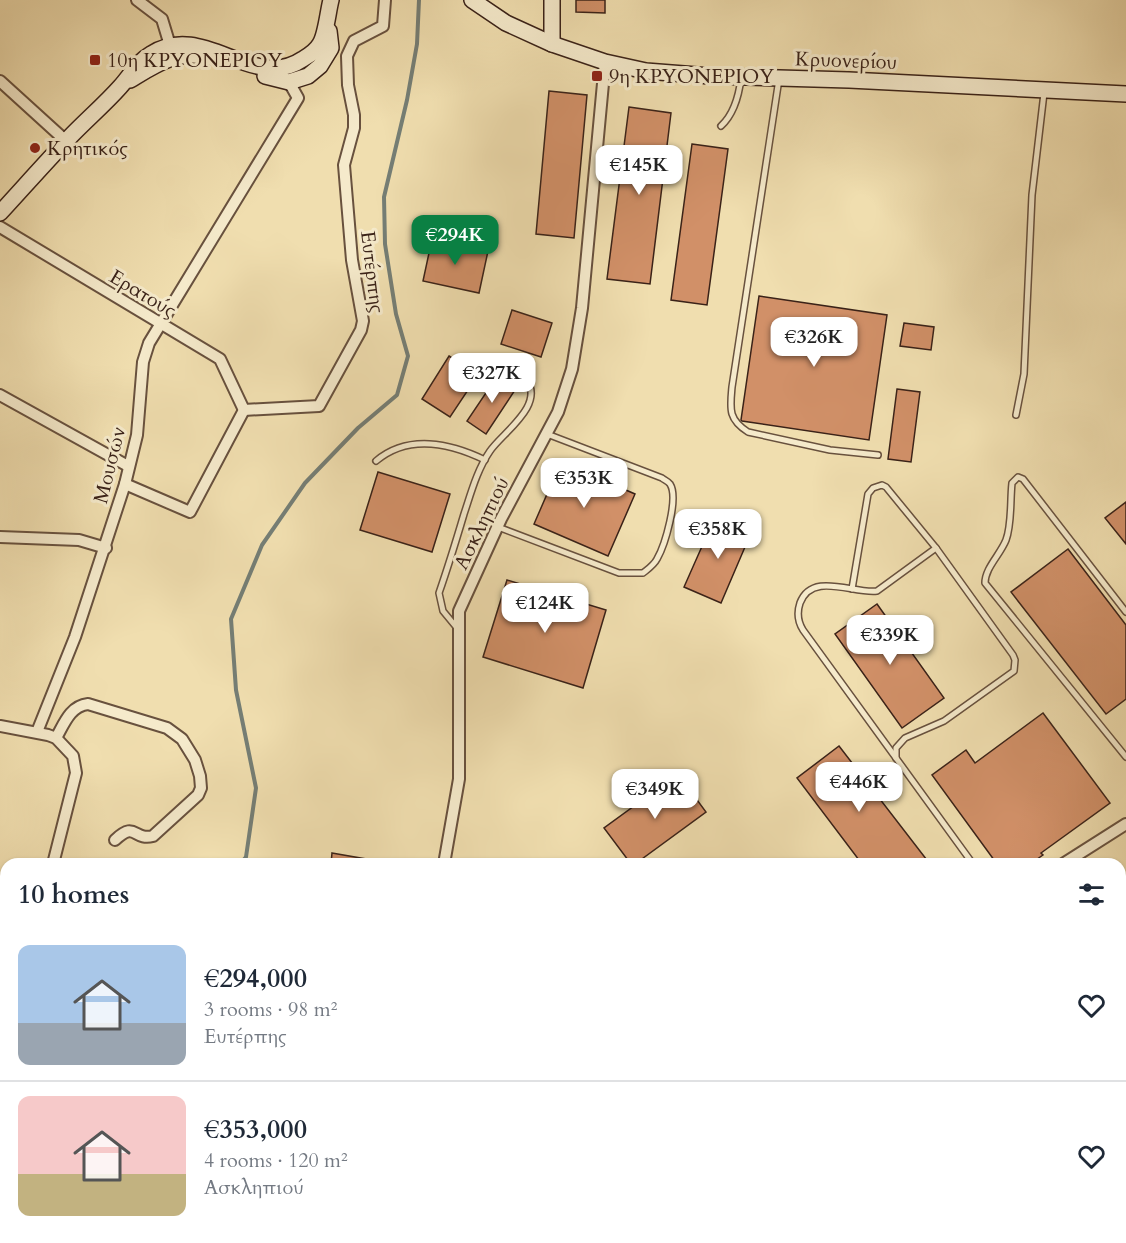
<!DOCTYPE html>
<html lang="en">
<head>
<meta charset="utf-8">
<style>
	:root { --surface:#fff; --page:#f2f2f3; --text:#1f2937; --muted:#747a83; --line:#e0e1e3; --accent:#0b8043 }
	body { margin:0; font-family:Cardo,serif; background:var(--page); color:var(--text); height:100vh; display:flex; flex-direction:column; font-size:22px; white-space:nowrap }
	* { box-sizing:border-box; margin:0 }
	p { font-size:20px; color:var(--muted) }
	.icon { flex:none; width:33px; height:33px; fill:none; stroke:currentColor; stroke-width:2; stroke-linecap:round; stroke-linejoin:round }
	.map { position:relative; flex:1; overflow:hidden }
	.side { position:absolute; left:0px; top:858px; width:1126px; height:386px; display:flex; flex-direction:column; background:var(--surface); border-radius:18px 18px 0 0; box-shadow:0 2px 4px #0004 }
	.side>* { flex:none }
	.price { position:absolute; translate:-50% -51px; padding:0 14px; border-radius:12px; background:#fff; color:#222; font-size:20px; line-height:39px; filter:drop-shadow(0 2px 3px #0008) }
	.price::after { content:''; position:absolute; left:50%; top:36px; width:18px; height:14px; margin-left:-9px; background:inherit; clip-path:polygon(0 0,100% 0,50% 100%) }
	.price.current { background:var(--accent); color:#fff }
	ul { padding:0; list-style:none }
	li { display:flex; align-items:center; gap:18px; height:150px; padding:0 18px }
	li+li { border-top:2px solid var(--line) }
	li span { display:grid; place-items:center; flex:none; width:168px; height:120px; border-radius:12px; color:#555 }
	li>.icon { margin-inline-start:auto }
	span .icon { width:72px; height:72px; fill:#fffc; stroke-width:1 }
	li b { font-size:26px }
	h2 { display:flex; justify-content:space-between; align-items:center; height:72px; padding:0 18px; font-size:26px }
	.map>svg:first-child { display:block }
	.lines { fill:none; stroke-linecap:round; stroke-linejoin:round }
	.stream { stroke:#757e75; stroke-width:4 }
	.building { fill:#d19068; stroke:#3a2218; stroke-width:1.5 }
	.lane-casing { stroke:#68513e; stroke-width:8 }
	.street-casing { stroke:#68513e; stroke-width:14 }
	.secondary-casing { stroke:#3a2218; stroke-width:18 }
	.highway-casing { stroke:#3a2218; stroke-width:22 }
	.lane { stroke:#f5eacb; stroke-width:5 }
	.street { stroke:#f5eacb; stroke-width:10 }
	.secondary { stroke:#f5eacb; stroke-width:15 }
	.highway { stroke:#f0deaf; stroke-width:20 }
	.poi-dot { fill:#8f2418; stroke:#f5eacb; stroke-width:2 }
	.labels { text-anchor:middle; stroke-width:6; stroke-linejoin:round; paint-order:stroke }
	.poi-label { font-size:20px; fill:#3a2218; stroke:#f5eacb; text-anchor:start }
	.street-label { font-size:20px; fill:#3a2218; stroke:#f5eacb }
</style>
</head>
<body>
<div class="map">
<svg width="1126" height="1243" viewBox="0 0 1126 1243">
	<rect width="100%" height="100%" fill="#f0deaf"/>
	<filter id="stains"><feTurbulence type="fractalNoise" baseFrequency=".00333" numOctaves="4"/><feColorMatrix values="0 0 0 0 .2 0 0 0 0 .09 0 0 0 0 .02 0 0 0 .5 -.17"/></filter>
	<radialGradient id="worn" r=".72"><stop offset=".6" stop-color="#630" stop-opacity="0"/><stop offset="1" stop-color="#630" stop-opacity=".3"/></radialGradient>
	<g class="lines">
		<!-- stream -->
		<g class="stream">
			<path d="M240 864 246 857 256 788 236 690 231 619 262 545 305 483 358 428 397 395 408 356 396 314 385 244 384 197 407 100 417 44 419 0"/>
			<path d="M0 1241 6 1237"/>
		</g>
	</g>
	<!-- building -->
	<g class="building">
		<path d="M576 0H605V13L576 12Z"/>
		<path d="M549 91 587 95 574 238 536 234Z"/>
		<path d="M629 107 671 113 650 284 607 279Z"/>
		<path d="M692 144 728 149 707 305 671 300Z"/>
		<path d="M432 239 488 251 479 293 423 281Z"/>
		<path d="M759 296 887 315 869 440 742 421 741 420Z"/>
		<path d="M512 310 552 323 541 357 501 344Z"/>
		<path d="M904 323 934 327 931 350 900 346Z"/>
		<path d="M449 356 478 375 450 417 422 399Z"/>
		<path d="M498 375 517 387 486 434 467 421Z"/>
		<path d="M897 389 920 392 911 462 888 459Z"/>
		<path d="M561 462 635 494 608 556 534 524Z"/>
		<path d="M378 472 450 494 432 552 360 530Z"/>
		<path d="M1126 502V544L1105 518Z"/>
		<path d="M715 517 751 533 721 603 684 587Z"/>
		<path d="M1068 549 1126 625V699L1106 714 1011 592Z"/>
		<path d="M507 580 606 610 583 688 483 657Z"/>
		<path d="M877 604 944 698 902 728 835 634Z"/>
		<path d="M1043 713 1110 803 1041 853 1043 855 1030 864H997L932 775 966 750 975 763Z"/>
		<path d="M839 746 930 864H862L797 778Z"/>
		<path d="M678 774 706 812 635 864H631L604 828Z"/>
		<path d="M332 853 366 859V864H331Z"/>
	</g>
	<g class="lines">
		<!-- lane casing -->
		<g class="lane-casing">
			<g id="lane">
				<path d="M779 79 732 387C730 409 728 419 748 432L830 450 878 455"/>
				<path d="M721 126C734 114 739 95 741 78"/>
				<path d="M1016 415 1024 374 1032 195 1044 93"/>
				<path d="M376 461C408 434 450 443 485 460"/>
				<path d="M498 527 619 573H643C648 569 654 565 657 559 665 545 679 498 670 484 668 481 664 480 662 478L547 434"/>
				<path d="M936 548 877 591C853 594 812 571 800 603 797 612 798 622 803 630L973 864"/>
				<path d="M852 589 868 494 873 488 882 485 886 487 936 548 1013 655 1015 660 1014 671 944 721 905 738 896 748V758"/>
				<path d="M1126 612 1023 479 1018 477 1012 483C1010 501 1012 524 1006 540 1000 555 985 568 985 583L1126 757"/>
				<path d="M457 628 443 611 439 593C448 567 456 541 464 514 471 493 477 470 490 451 502 433 546 405 526 379"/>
				<path d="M680 864H699"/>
			</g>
		</g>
		<!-- street casing -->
		<g class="street-casing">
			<g id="street">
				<path d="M137 0 162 19 172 52"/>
				<path d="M0 81 66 141"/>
				<path d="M0 227 220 359 244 410"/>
				<path d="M0 395 128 466"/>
				<path d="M244 410 319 406 361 330 363 321 352 260 344 165 354 128V115L348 85 347 56 354 41 383 26 385 0"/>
				<path d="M125 484 190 512 244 410"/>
				<path d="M0 537 79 540 106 548"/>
				<path d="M0 726 48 735 56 738 73 756 76 773 53 864"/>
				<path d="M37 732 75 637 125 484 137 435 143 362 149 343 298 98 289 82"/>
				<path d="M56 738C64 724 70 706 88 704L167 728 182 739 195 760 200 776 201 788 198 795 153 836C133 841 136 820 115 840"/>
				<path d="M444 864 459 779V611L501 519 558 412 572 369 582 308 605 62"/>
				<path d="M1063 864 1126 824"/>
				<path d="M0 913 6 915"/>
				<path d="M0 1100 6 1084"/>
				<path d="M739 1238 756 1243"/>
				<path d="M150 1243 156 1238"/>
				<path d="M912 1243 914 1238"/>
			</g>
		</g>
		<!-- secondary casing -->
		<g class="secondary-casing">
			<g id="secondary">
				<path d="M472 0 506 23 552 44 605 62 646 71 710 76 849 80 1126 94"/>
				<path d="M552 0V44"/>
				<path d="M265 76 289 82 308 76 320 66 331 48 329 31"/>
				<path d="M130 80C155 65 178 49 208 57"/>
				<path d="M0 213C23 188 45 163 68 139 85 121 104 105 120 87 131 75 137 62 151 54 204 20 253 93 303 59 310 55 316 51 320 44 326 35 328 11 331 0"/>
				<path d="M1120 993 1126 978"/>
				<path d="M1025 1243 1027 1238"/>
				<path d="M1125 1243 1126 1241"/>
			</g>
		</g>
		<!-- highway casing -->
		<g class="highway-casing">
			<g id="highway">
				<path d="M1120 1069 1126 1055"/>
				<path d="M1120 1172 1126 1158"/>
				<path d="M1053 1243 1055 1238"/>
				<path d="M1093 1243 1095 1238"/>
			</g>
		</g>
		<!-- lane -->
		<use href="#lane" class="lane"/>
		<!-- street -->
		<use href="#street" class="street"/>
		<!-- secondary -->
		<use href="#secondary" class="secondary"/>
		<!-- highway -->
		<use href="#highway" class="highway"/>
	</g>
	<!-- markers -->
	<g class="poi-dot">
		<rect x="89" y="54" width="12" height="12" rx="3"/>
		<rect x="591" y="70" width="12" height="12" rx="3"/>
		<circle cx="35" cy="148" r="6"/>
	</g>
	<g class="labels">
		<!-- poi labels -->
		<g class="poi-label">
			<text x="107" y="67">10η ΚΡΥΟΝΕΡΙΟΥ</text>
			<text x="609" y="83">9η ΚΡΥΟΝΕΡΙΟΥ</text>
			<text x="47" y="155">Κρητικός</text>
		</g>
		<!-- street labels -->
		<g class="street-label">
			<text transform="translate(846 60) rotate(2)" y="7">Κρυονερίου</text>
			<text transform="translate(373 272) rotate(83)" y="7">Ευτέρπης</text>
			<text transform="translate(143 293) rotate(31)" y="7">Ερατούς</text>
			<text transform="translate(109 465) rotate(-76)" y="7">Μουσών</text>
			<text transform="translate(481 523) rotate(-64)" y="7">Ασκληπιού</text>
		</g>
	</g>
	<rect width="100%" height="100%" filter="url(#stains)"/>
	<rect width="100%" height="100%" fill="url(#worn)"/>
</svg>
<b class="price" style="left:639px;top:196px">€145K</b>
<b class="price current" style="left:455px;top:266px">€294K</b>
<b class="price" style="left:814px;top:368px">€326K</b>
<b class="price" style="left:492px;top:404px">€327K</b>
<b class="price" style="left:584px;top:509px">€353K</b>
<b class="price" style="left:718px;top:560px">€358K</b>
<b class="price" style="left:545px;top:634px">€124K</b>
<b class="price" style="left:890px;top:666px">€339K</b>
<b class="price" style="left:859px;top:813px">€446K</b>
<b class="price" style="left:655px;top:820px">€349K</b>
<section class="side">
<h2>10 homes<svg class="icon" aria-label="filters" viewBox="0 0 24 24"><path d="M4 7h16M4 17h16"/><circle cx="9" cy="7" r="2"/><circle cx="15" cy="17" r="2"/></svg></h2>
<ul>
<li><span style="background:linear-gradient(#a9c7e8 65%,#9aa5b1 0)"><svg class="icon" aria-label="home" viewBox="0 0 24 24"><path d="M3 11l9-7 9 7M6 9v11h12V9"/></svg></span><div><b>€294,000</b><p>3 rooms · 98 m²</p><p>Ευτέρπης</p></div><svg class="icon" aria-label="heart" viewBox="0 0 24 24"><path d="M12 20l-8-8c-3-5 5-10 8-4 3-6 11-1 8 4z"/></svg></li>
<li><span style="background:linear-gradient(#f6c9c9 65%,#c2b280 0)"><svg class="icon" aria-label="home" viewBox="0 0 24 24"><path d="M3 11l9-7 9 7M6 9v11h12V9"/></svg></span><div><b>€353,000</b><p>4 rooms · 120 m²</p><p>Ασκληπιού</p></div><svg class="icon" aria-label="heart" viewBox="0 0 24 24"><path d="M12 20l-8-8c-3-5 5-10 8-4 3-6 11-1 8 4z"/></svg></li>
</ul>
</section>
</div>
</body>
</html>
